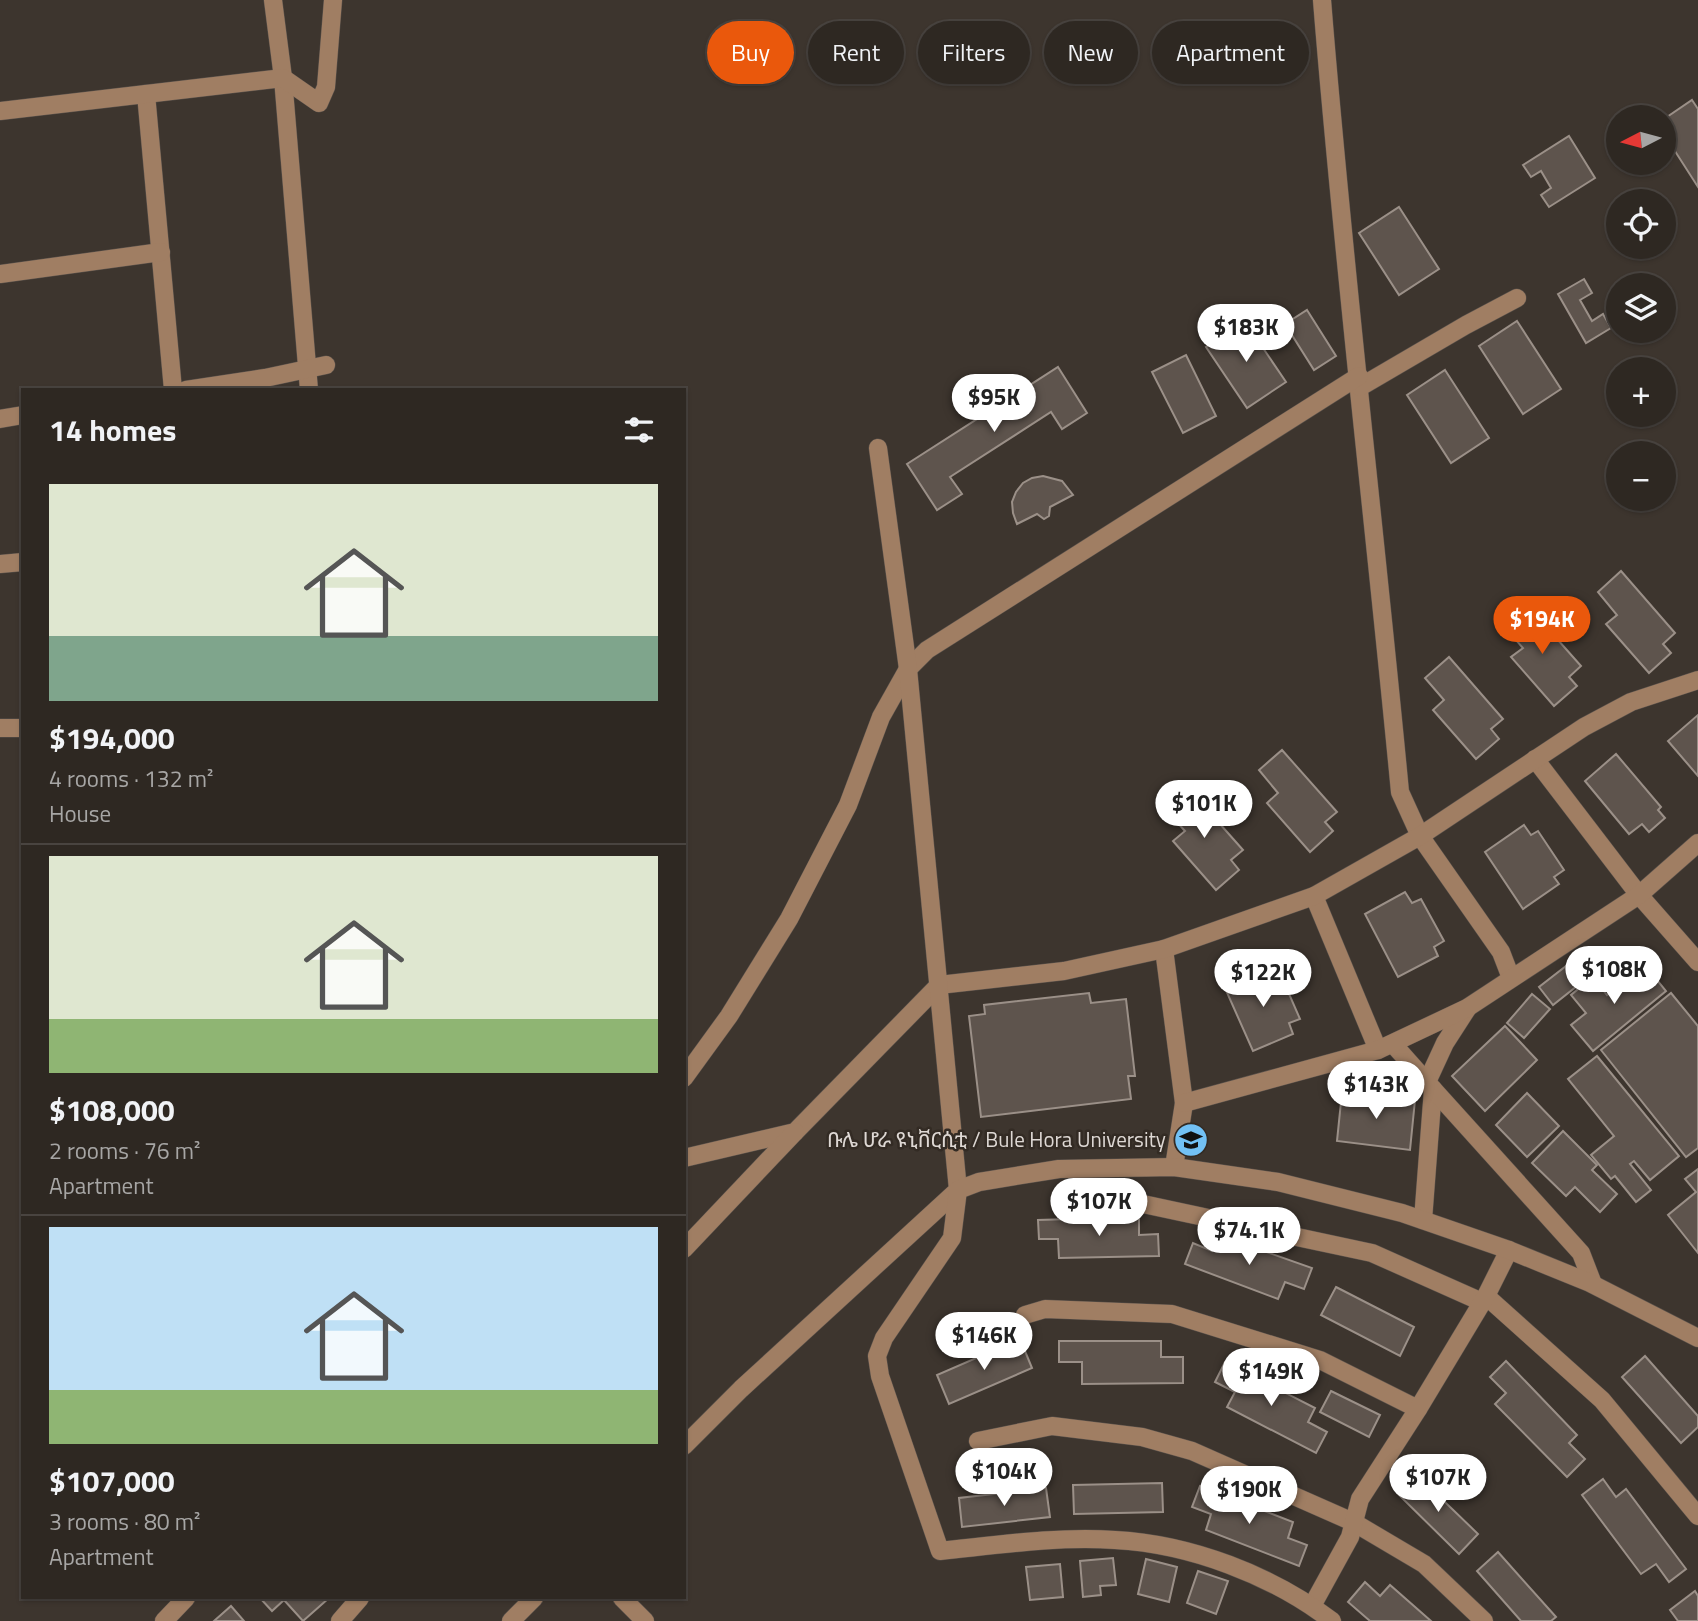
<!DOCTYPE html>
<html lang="en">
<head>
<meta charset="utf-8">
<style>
	:root { --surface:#2e2822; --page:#36302a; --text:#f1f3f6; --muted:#a7a6a5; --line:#494440; --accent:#ea580c }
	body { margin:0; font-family:"Titillium Web","Noto Sans Ethiopic",sans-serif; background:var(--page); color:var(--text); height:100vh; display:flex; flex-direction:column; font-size:26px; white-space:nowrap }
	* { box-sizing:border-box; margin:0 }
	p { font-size:23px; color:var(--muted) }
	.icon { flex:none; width:38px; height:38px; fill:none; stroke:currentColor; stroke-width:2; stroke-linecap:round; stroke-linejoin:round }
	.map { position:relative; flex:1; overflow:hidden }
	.side { position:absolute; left:21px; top:388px; width:665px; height:1211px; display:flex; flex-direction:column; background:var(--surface); border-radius:0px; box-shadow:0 2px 5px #0004,0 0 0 2px var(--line) }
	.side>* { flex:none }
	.top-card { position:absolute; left:707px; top:21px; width:665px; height:63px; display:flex; gap:14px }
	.needle { width:46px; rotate:264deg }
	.controls { position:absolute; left:1606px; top:105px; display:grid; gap:14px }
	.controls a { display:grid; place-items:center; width:70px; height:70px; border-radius:50%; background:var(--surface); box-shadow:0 2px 5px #0004,0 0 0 2px var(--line); font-size:35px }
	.price { position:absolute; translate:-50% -60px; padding:0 16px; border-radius:24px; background:#fff; color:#222; font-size:23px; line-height:46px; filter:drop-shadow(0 2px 4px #0008) }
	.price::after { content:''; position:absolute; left:50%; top:42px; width:21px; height:16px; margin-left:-10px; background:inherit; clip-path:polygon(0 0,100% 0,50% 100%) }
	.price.active { background:var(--accent); color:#fff }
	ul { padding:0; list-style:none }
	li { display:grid; align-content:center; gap:14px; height:371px; padding:0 28px }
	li+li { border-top:2px solid var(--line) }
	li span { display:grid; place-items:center; height:217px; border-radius:0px; color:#555 }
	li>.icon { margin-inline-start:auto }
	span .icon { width:126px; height:126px; fill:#fffc; stroke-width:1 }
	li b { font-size:30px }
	h2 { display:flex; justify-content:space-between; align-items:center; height:84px; padding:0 28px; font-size:30px }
	.pill { padding:0 24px; border-radius:32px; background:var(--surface); box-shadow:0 2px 5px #0004,0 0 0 2px var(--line); font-size:24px; line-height:63px }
	.pill.active { background:var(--accent); color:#fff }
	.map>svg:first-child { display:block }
	.building { fill:#5e544d; stroke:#9b9088; stroke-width:2 }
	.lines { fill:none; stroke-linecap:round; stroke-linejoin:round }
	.minor-casing { stroke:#5a524c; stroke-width:19 }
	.minor { stroke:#a07e63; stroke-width:18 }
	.labels { text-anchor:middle; stroke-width:5; stroke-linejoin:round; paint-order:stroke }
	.poi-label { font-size:21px; fill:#ded8d4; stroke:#332b24; text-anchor:end }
</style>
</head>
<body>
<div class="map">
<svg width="1698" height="1621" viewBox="0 0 1698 1621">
	<rect width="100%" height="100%" fill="#3d352e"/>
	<!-- building -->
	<g class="building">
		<path d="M1692 100 1698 109V187L1664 134V119Z"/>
		<path d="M1569 136 1595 178 1549 207 1541 195 1551 188 1541 171 1531 177 1523 165Z"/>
		<path d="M1399 207 1439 269 1399 295 1359 233Z"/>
		<path d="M1584 279 1592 293 1580 300 1592 321 1603 314 1611 328 1586 343 1558 294Z"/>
		<path d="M1307 310 1336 356 1314 370 1285 324Z"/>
		<path d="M1244 320 1286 382 1247 408 1206 347Z"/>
		<path d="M1517 321 1561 389 1523 414 1479 346Z"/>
		<path d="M1186 355 1216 416 1183 433 1152 372Z"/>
		<path d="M1058 367 1087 413 1062 429 1051 412 950 477 962 494 937 510 907 464Z"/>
		<path d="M1445 370 1489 438 1451 463 1407 395Z"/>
		<path d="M1043 476 1062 481 1073 495 1050 507 1049 516 1044 519 1037 514 1017 524 1013 513 1012 502 1016 492 1023 483 1032 478Z"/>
		<path d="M1621 571 1675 633 1663 644 1671 653 1649 673 1606 624 1617 615 1598 592Z"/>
		<path d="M1527 605 1581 666 1569 677 1577 686 1554 706 1511 657 1523 648 1503 625Z"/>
		<path d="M1449 657 1503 719 1491 729 1499 739 1476 759 1433 710 1444 700 1425 678Z"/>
		<path d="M1698 715V776L1668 741Z"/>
		<path d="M1282 750 1337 812 1325 822 1333 831 1310 852 1267 803 1278 793 1259 770Z"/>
		<path d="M1616 754 1661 807 1658 810 1665 818 1649 832 1642 824 1629 834 1585 781Z"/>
		<path d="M1188 788 1243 850 1231 860 1239 870 1216 890 1173 841 1185 831 1165 809Z"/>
		<path d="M1524 825 1531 835 1538 831 1564 870 1554 877 1559 884 1523 909 1485 852Z"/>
		<path d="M1405 892 1412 903 1421 899 1444 941 1434 947 1438 956 1398 977 1365 914Z"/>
		<path d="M1579 956 1592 974 1553 1005 1539 987Z"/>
		<path d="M1644 964 1666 991 1593 1051 1571 1025 1586 1013 1571 995 1593 977 1607 995Z"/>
		<path d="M1267 969 1273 984 1283 980 1300 1019 1289 1023 1293 1034 1253 1051 1225 988Z"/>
		<path d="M1089 993 1091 1003 1126 999 1135 1076H1128L1131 1099 981 1117 969 1016 985 1014 984 1005Z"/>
		<path d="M1671 993 1698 1026V1148L1686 1157 1601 1050Z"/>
		<path d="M1532 994 1550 1009 1524 1038 1507 1023Z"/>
		<path d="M1505 1026 1537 1060 1485 1111 1452 1076Z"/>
		<path d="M1597 1056 1679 1156 1650 1180 1634 1161 1630 1164 1651 1190 1636 1202 1615 1176 1611 1179 1591 1155 1614 1136 1568 1079Z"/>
		<path d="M1342 1092 1415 1100 1410 1150 1337 1141Z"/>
		<path d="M1527 1093 1559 1126 1527 1157 1496 1125Z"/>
		<path d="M1563 1131 1597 1165 1592 1170 1617 1194 1600 1212 1575 1187 1566 1196 1532 1163Z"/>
		<path d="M1698 1169V1253L1668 1215 1696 1192 1685 1179Z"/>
		<path d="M1139 1217V1235L1158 1234 1159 1256 1059 1258 1058 1239H1039L1038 1220Z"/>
		<path d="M1218 1235 1312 1268 1304 1289 1285 1282 1278 1299 1185 1264 1193 1243 1212 1251Z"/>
		<path d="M1336 1287 1414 1327 1400 1356 1321 1315Z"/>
		<path d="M1020 1339 1032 1368 949 1404 937 1375Z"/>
		<path d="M1059 1341H1161V1357H1183V1383L1082 1384V1362H1059Z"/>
		<path d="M1645 1356 1698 1416V1427L1681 1443 1622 1377Z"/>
		<path d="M1506 1361 1577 1435 1569 1443 1585 1459 1567 1477 1495 1404 1506 1393 1490 1377Z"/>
		<path d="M1225 1362 1315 1408 1308 1422 1327 1432 1316 1453 1227 1407 1235 1392 1215 1382Z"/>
		<path d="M1331 1391 1380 1415 1369 1437 1320 1412Z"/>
		<path d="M1417 1475 1478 1534 1459 1554 1398 1494Z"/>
		<path d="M1603 1479 1616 1497 1626 1489 1686 1569 1669 1582 1656 1564 1641 1574 1582 1495Z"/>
		<path d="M1162 1483 1163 1512 1074 1514 1073 1485Z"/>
		<path d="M1200 1486 1293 1522 1288 1538 1307 1545 1299 1566 1206 1530 1211 1514 1192 1507Z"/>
		<path d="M1046 1488 1050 1517 962 1527 959 1498Z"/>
		<path d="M1498 1552 1556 1617 1551 1621H1521L1477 1571Z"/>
		<path d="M1113 1558 1116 1585 1100 1586 1101 1595 1083 1597 1080 1561Z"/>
		<path d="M1146 1559 1177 1567 1169 1602 1138 1594Z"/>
		<path d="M1060 1564 1063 1597 1030 1600 1026 1567Z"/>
		<path d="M1198 1571 1228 1581 1216 1614 1187 1603Z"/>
		<path d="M1365 1582 1380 1596 1390 1585 1431 1621H1370L1348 1602Z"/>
		<path d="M1695 1591 1698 1596V1621H1678L1670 1610Z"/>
		<path d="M260 1598H329L303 1621 284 1600 272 1611Z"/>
		<path d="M231 1606 244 1621H214Z"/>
	</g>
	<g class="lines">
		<!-- minor casing -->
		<g class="minor-casing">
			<g id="minor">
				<path d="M273 0 283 78 309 390"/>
				<path d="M1322 0C1343 264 1375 528 1400 792L1420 836 1501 952 1511 978"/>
				<path d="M146 94 173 390"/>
				<path d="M0 111 283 78 319 103 326 87 333 0"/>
				<path d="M0 274 161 252"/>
				<path d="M1360 387 1466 325 1517 298"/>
				<path d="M186 390 265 378 326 365"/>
				<path d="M0 419 23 415"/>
				<path d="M0 564 23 562"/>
				<path d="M0 728H23"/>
				<path d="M1535 759 1639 895 1698 962"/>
				<path d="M1314 896 1378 1050"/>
				<path d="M1164 949 1184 1103 1174 1167"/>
				<path d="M1393 1044 1433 1089 1423 1220"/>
				<path d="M684 1078 729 1016 789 919 848 805 881 717 908 669 927 650 1359 376"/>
				<path d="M1427 1082 1445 1043 1467 1009"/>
				<path d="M1433 1089 1581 1253 1593 1284"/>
				<path d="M1184 1103 1378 1050 1467 1008 1639 895 1698 843"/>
				<path d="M684 1158 795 1132 939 985 1064 971 1164 949 1314 896 1420 836 1584 727 1631 702 1698 680"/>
				<path d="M1143 1204 1372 1253 1482 1302"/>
				<path d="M684 1249 795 1132"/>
				<path d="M1486 1296 1602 1400 1698 1516"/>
				<path d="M1025 1315 1045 1309 1172 1314 1320 1360 1418 1409"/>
				<path d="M978 1441 1052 1426 1142 1437 1192 1451 1353 1522 1424 1564 1484 1621"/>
				<path d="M684 1446 741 1389 958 1190 908 669 878 448"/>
				<path d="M622 1598 645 1621"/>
				<path d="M1312 1606 1350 1537 1360 1499 1418 1409 1486 1296 1509 1250"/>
				<path d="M164 1621 186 1598"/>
				<path d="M340 1621 360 1598"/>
				<path d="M511 1621 534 1598"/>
				<path d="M1332 1621C1272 1575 1190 1544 1115 1540 1057 1536 998 1545 940 1551L880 1376 877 1356 884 1338 952 1238 958 1190 979 1182 1059 1169 1174 1167 1278 1182 1402 1213 1509 1250 1590 1283 1698 1338"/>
			</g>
		</g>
		<!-- minor -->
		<use href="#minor" class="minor"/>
	</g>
	<!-- icons -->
	<defs>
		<g id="university-disc" transform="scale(1.75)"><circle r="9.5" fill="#72c1f5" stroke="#332b24"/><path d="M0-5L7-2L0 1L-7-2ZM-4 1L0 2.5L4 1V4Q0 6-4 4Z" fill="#111"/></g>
	</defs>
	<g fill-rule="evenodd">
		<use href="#university-disc" x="1191" y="1140"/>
	</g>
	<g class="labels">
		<!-- poi labels -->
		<g class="poi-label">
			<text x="1166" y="1147">ቡሌ ሆራ ዩኒቨርሲቲ / Bule Hora University</text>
		</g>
	</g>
</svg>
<div class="controls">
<a><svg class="needle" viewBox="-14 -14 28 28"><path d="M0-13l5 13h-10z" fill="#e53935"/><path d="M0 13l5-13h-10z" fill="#a7a6a5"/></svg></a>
<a><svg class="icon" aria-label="locate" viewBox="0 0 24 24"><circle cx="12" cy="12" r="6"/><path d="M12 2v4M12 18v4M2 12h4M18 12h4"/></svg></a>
<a><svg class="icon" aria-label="layers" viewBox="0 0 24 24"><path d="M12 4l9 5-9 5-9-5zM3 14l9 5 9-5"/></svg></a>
<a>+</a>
<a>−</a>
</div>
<b class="price" style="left:1246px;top:364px">$183K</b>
<b class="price" style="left:994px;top:434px">$95K</b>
<b class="price active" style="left:1542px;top:656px">$194K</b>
<b class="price" style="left:1204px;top:840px">$101K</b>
<b class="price" style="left:1614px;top:1006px">$108K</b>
<b class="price" style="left:1263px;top:1009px">$122K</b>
<b class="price" style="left:1376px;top:1121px">$143K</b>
<b class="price" style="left:1099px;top:1238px">$107K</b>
<b class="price" style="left:1249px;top:1267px">$74.1K</b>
<b class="price" style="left:984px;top:1372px">$146K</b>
<b class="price" style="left:1271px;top:1408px">$149K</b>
<b class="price" style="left:1004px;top:1508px">$104K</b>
<b class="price" style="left:1438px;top:1514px">$107K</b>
<b class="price" style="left:1249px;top:1526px">$190K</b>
<div class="top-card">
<a class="pill active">Buy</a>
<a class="pill">Rent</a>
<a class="pill">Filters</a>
<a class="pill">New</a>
<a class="pill">Apartment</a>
</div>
<section class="side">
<h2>14 homes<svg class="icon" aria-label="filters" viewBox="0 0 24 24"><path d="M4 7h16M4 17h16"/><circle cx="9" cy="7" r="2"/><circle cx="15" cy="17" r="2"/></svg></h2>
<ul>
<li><span style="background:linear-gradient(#dfe7d0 70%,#7fa58c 0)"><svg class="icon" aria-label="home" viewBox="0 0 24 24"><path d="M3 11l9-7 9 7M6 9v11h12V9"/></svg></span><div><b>$194,000</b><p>4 rooms · 132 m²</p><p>House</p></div></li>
<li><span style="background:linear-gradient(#dfe7d0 75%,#8fb573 0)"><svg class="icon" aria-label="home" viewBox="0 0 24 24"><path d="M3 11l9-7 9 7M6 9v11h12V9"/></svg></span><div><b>$108,000</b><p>2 rooms · 76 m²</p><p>Apartment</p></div></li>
<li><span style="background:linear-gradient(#bfe0f5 75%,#8fb573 0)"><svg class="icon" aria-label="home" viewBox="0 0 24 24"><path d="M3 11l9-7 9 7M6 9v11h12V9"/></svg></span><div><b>$107,000</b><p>3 rooms · 80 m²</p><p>Apartment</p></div></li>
</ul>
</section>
</div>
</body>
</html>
